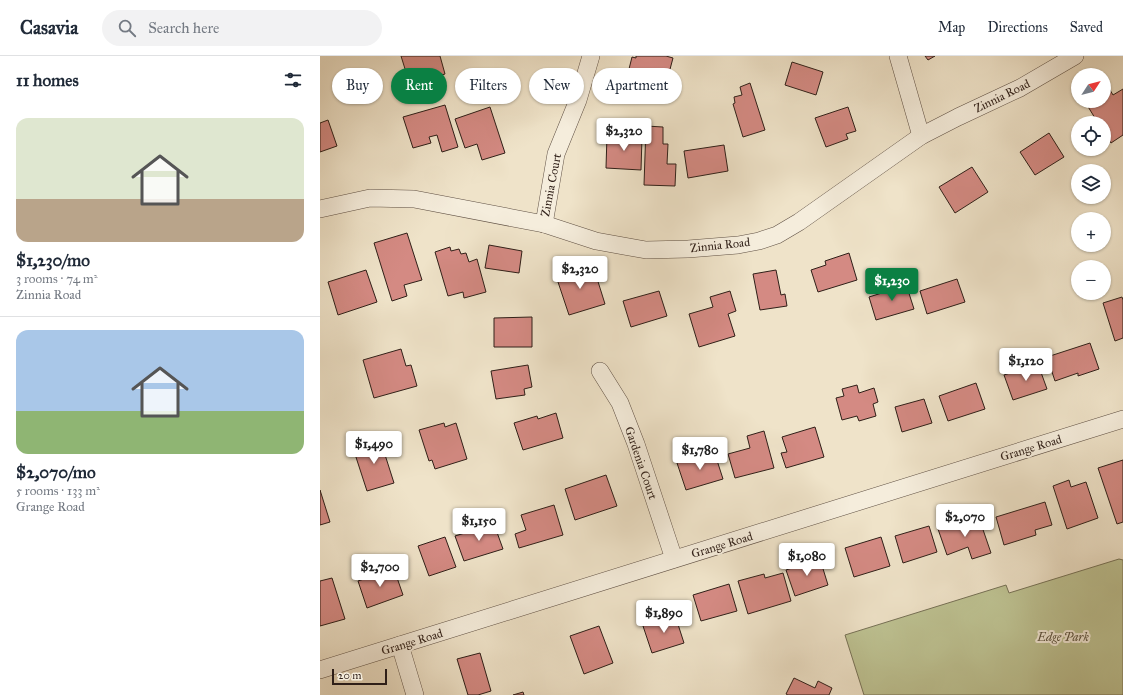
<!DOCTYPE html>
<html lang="en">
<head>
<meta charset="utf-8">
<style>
	:root { --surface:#fff; --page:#f2f2f3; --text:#1f2937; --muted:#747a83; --line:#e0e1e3; --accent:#0b8043 }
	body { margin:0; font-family:"IM FELL Great Primer",serif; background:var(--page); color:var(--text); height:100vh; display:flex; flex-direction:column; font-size:15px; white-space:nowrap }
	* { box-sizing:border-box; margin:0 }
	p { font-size:13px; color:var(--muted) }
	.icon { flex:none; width:22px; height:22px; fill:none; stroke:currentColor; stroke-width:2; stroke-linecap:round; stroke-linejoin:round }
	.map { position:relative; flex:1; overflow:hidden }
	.drawer { display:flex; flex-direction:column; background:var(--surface); width:320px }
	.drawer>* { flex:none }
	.top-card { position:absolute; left:12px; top:12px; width:380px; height:36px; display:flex; gap:8px }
	.needle { width:26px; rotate:54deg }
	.tools { position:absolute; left:751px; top:12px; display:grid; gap:8px }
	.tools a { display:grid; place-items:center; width:40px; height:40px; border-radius:50%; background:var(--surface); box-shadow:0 1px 3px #0004; font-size:20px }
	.scale { position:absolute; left:12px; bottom:10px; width:55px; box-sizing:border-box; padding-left:4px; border:2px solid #2f1f18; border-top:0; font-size:11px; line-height:14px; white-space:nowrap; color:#2f1f18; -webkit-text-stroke:3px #f5eddc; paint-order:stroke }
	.price { position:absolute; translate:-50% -34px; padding:0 9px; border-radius:4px; background:#fff; color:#222; font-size:13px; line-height:26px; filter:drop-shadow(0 1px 2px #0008) }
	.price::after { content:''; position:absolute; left:50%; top:24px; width:12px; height:9px; margin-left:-6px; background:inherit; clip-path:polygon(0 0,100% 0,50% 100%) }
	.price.active { background:var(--accent); color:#fff }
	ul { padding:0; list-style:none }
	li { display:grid; align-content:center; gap:8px; height:212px; padding:0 16px }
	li+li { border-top:1px solid var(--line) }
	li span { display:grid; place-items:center; height:124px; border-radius:12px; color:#555 }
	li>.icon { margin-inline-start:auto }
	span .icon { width:72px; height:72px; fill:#fffc; stroke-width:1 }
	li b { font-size:17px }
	h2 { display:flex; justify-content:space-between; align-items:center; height:48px; padding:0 16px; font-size:17px }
	.tag { padding:0 14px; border-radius:18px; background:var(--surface); box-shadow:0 1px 3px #0004; font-size:14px; line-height:36px }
	.tag.active { background:var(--accent); color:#fff }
	header { display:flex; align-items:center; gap:24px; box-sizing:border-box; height:56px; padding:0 20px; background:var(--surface); border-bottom:1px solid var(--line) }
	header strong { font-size:19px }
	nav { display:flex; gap:22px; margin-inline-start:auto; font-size:14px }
	.search { width:280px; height:36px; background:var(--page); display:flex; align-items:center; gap:10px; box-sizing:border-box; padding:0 14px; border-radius:22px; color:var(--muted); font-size:15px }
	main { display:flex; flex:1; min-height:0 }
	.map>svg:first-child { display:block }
	.green { fill:#bec393; stroke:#767156 }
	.building { fill:#d48a83; stroke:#2f1f18 }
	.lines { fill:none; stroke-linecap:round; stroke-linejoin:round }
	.street-casing { stroke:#5f5044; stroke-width:18 }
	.street { stroke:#f5eddc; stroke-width:17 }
	.labels { text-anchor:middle; stroke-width:4; stroke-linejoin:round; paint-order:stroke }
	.street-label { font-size:12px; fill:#2f1f18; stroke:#f5eddc }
	.park-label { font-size:12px; font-style:italic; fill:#5a503d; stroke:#f5eddc }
</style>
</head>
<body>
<header>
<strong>Casavia</strong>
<div class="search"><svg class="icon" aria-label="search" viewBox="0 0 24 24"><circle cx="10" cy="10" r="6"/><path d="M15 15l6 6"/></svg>Search here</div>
<nav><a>Map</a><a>Directions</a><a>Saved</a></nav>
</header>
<main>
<section class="drawer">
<h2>11 homes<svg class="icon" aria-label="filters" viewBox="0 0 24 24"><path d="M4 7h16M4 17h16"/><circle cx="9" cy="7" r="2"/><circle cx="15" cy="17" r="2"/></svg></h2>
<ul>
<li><span style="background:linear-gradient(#dfe7d0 65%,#b9a48a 0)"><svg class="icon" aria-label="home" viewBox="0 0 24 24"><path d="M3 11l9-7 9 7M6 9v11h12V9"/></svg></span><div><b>$1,230/mo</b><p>3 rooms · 74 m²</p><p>Zinnia Road</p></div></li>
<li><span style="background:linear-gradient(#a9c7e8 65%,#8fb573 0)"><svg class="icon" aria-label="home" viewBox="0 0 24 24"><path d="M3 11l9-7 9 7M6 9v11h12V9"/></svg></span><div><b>$2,070/mo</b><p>5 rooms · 133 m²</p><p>Grange Road</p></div></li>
</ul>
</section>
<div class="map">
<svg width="803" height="639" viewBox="0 0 803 639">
	<rect width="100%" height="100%" fill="#efe3c9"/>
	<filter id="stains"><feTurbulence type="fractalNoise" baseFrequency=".005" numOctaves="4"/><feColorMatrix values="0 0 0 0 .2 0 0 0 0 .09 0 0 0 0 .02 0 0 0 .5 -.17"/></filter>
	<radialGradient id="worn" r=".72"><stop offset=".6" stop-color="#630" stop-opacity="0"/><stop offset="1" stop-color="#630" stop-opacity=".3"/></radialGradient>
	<!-- green -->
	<path class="green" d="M799 503 803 504V639H544L525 579 686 529 689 537Z"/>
	<!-- building -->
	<g class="building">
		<path d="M81 0H120L125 18 90 29Z"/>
		<path d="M316 0H346L353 2 349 17 336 13 333 24 308 17 312 1 316 2Z"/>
		<path d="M605 0H615L608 4Z"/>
		<path d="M472 6 503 16 496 39 465 29Z"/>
		<path d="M430 27 445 74 423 81 413 48 415 47 414 41 422 39 420 31Z"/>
		<path d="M803 33V79L791 87 784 76V67H778L767 49 772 45H784V38L790 34 793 39Z"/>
		<path d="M125 49 138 91 122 96 117 79 109 81 111 87 93 92 83 61Z"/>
		<path d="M170 51 185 97 162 104 157 88 145 92 135 63Z"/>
		<path d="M528 51 536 75 526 78 528 83 506 91 495 62Z"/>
		<path d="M8 64 17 90 0 96V67Z"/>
		<path d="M326 70 343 71V88H348L347 108H356L355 130 324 129Z"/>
		<path d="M729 77 744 101 715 119 700 96Z"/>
		<path d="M287 79 322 81 321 114 286 112Z"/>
		<path d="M404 89 408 115 368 122 364 95Z"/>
		<path d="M652 111 668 136 635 157 619 131Z"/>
		<path d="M87 177 102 224 84 229 87 240 72 245 54 187Z"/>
		<path d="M169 189 202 195 199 217 165 212Z"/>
		<path d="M130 191 131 195 139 193 141 198 146 197 149 206 157 203 166 236 144 242 143 236 128 240 115 196Z"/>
		<path d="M529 197 537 224 498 236 491 214 506 209 505 205Z"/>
		<path d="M258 210 261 220 275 216 285 248 249 259 235 217Z"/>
		<path d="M46 214 57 246 18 259 8 226Z"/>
		<path d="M456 214 461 239 465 238 467 250 440 254 433 218Z"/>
		<path d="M637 223 645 246 607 258 600 235Z"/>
		<path d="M586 228 594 253 556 264 549 241 565 236 564 234Z"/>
		<path d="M339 235 347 260 311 271 303 245Z"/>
		<path d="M410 235 416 255 408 258 415 280 379 291 369 258 393 251 390 241Z"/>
		<path d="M802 241 803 244V282L795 285 783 247Z"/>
		<path d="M212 261V291H174V262Z"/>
		<path d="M770 287 779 313 758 320V317L735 325 727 301Z"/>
		<path d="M81 293 86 310 91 309 97 330 54 342 43 304Z"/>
		<path d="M718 308 727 333 693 344 684 319Z"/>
		<path d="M208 309 212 331 204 333 205 339 176 343 171 315Z"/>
		<path d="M656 327 665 353 628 365 619 340Z"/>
		<path d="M537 329 539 337 554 332 558 346 553 348 556 360 539 365 537 360 522 364 516 342 524 340 522 333Z"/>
		<path d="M604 343 612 367 582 376 575 351Z"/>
		<path d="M236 357 243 382 203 394 194 367 217 360 218 363Z"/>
		<path d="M124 367 125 371 136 367 147 403 115 413 112 404 109 405 99 374Z"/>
		<path d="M495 371 504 401 466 412 461 397 467 396 462 381Z"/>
		<path d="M444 375 454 412 415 422 408 398 430 392 427 380Z"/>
		<path d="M60 383 74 427 47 435 33 392Z"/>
		<path d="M394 395 403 423 366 434 357 407Z"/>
		<path d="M803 404V466L797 468 778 412Z"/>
		<path d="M286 419 297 450 255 464 245 433Z"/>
		<path d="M749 424 751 431 766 426 778 462 747 473 733 430Z"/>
		<path d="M0 434 10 466 0 469Z"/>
		<path d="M725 446 732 469 715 474 716 479 684 489 676 461Z"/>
		<path d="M234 449 243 479 199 492 195 478 206 474 201 459Z"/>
		<path d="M658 459 671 497 652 503 648 491 627 499 618 473Z"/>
		<path d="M174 468 183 493 144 505 135 480Z"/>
		<path d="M609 470 617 496 583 507 575 480Z"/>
		<path d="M125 481 136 511 109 520 98 490Z"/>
		<path d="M561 481 570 510 534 521 525 492Z"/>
		<path d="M500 503 508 529 475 540 466 514Z"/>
		<path d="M74 513 83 539 47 552 38 525Z"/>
		<path d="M463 517 471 545 428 558 418 525 444 518 445 522Z"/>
		<path d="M12 522 25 563 0 570V525Z"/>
		<path d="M409 528 417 555 381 565 373 539Z"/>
		<path d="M355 559 364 587 332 597 323 570Z"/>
		<path d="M279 570 293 607 264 618 250 580Z"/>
		<path d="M160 597 171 635 158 639H148L137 603Z"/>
		<path d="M474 622 495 632 498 625 512 632 509 639H468L466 638Z"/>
		<path d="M203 636 204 639H193Z"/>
	</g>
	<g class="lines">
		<!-- street casing -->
		<g class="street-casing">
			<g id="street">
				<path d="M578 0 601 80"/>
				<path d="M0 153 50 142 94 143 224 168 276 185 326 194 368 193 418 189 439 185 457 179 479 166 601 80 638 61 700 32 755 0"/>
				<path d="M224 168 236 98 258 44 271 0"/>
				<path d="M280 315 300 347 316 388 354 503"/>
				<path d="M80 589 95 639"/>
				<path d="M0 614 803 363"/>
			</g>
		</g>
		<!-- street -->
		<use href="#street" class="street"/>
	</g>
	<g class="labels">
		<!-- street labels -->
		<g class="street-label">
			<text transform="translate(682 40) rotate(-26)" y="4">Zinnia Road</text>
			<text transform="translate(231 129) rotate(-79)" y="4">Zinnia Court</text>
			<text transform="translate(400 189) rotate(-6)" y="4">Zinnia Road</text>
			<text transform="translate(711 392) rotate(-17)" y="4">Grange Road</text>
			<text transform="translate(321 407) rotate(71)" y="4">Gardenia Court</text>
			<text transform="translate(402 489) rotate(-17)" y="4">Grange Road</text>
			<text transform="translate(92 586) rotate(-17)" y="4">Grange Road</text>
		</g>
		<!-- park labels -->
		<g class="park-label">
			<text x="743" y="585">Edge Park</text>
		</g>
	</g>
	<rect width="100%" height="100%" filter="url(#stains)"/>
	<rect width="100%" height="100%" fill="url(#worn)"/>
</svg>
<div class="tools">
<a><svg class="needle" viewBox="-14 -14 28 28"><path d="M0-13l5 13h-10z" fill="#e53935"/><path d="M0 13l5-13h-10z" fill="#747a83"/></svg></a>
<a><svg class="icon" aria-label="locate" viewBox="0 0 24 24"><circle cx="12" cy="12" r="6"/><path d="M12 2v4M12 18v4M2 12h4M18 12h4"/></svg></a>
<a><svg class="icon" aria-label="layers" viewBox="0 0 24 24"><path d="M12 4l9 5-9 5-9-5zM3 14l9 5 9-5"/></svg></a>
<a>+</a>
<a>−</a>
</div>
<div class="scale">20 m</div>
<b class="price" style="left:304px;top:96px">$2,320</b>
<b class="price" style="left:260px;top:234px">$2,320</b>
<b class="price active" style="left:572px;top:246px">$1,230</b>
<b class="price" style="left:706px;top:326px">$1,120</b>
<b class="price" style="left:54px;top:409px">$1,490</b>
<b class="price" style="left:380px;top:415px">$1,780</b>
<b class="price" style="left:645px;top:482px">$2,070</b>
<b class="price" style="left:159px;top:486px">$1,150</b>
<b class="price" style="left:487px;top:521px">$1,080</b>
<b class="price" style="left:60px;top:532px">$2,700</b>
<b class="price" style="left:344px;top:578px">$1,890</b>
<div class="top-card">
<a class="tag">Buy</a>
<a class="tag active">Rent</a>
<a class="tag">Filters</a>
<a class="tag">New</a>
<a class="tag">Apartment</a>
</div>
</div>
</main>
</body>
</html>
